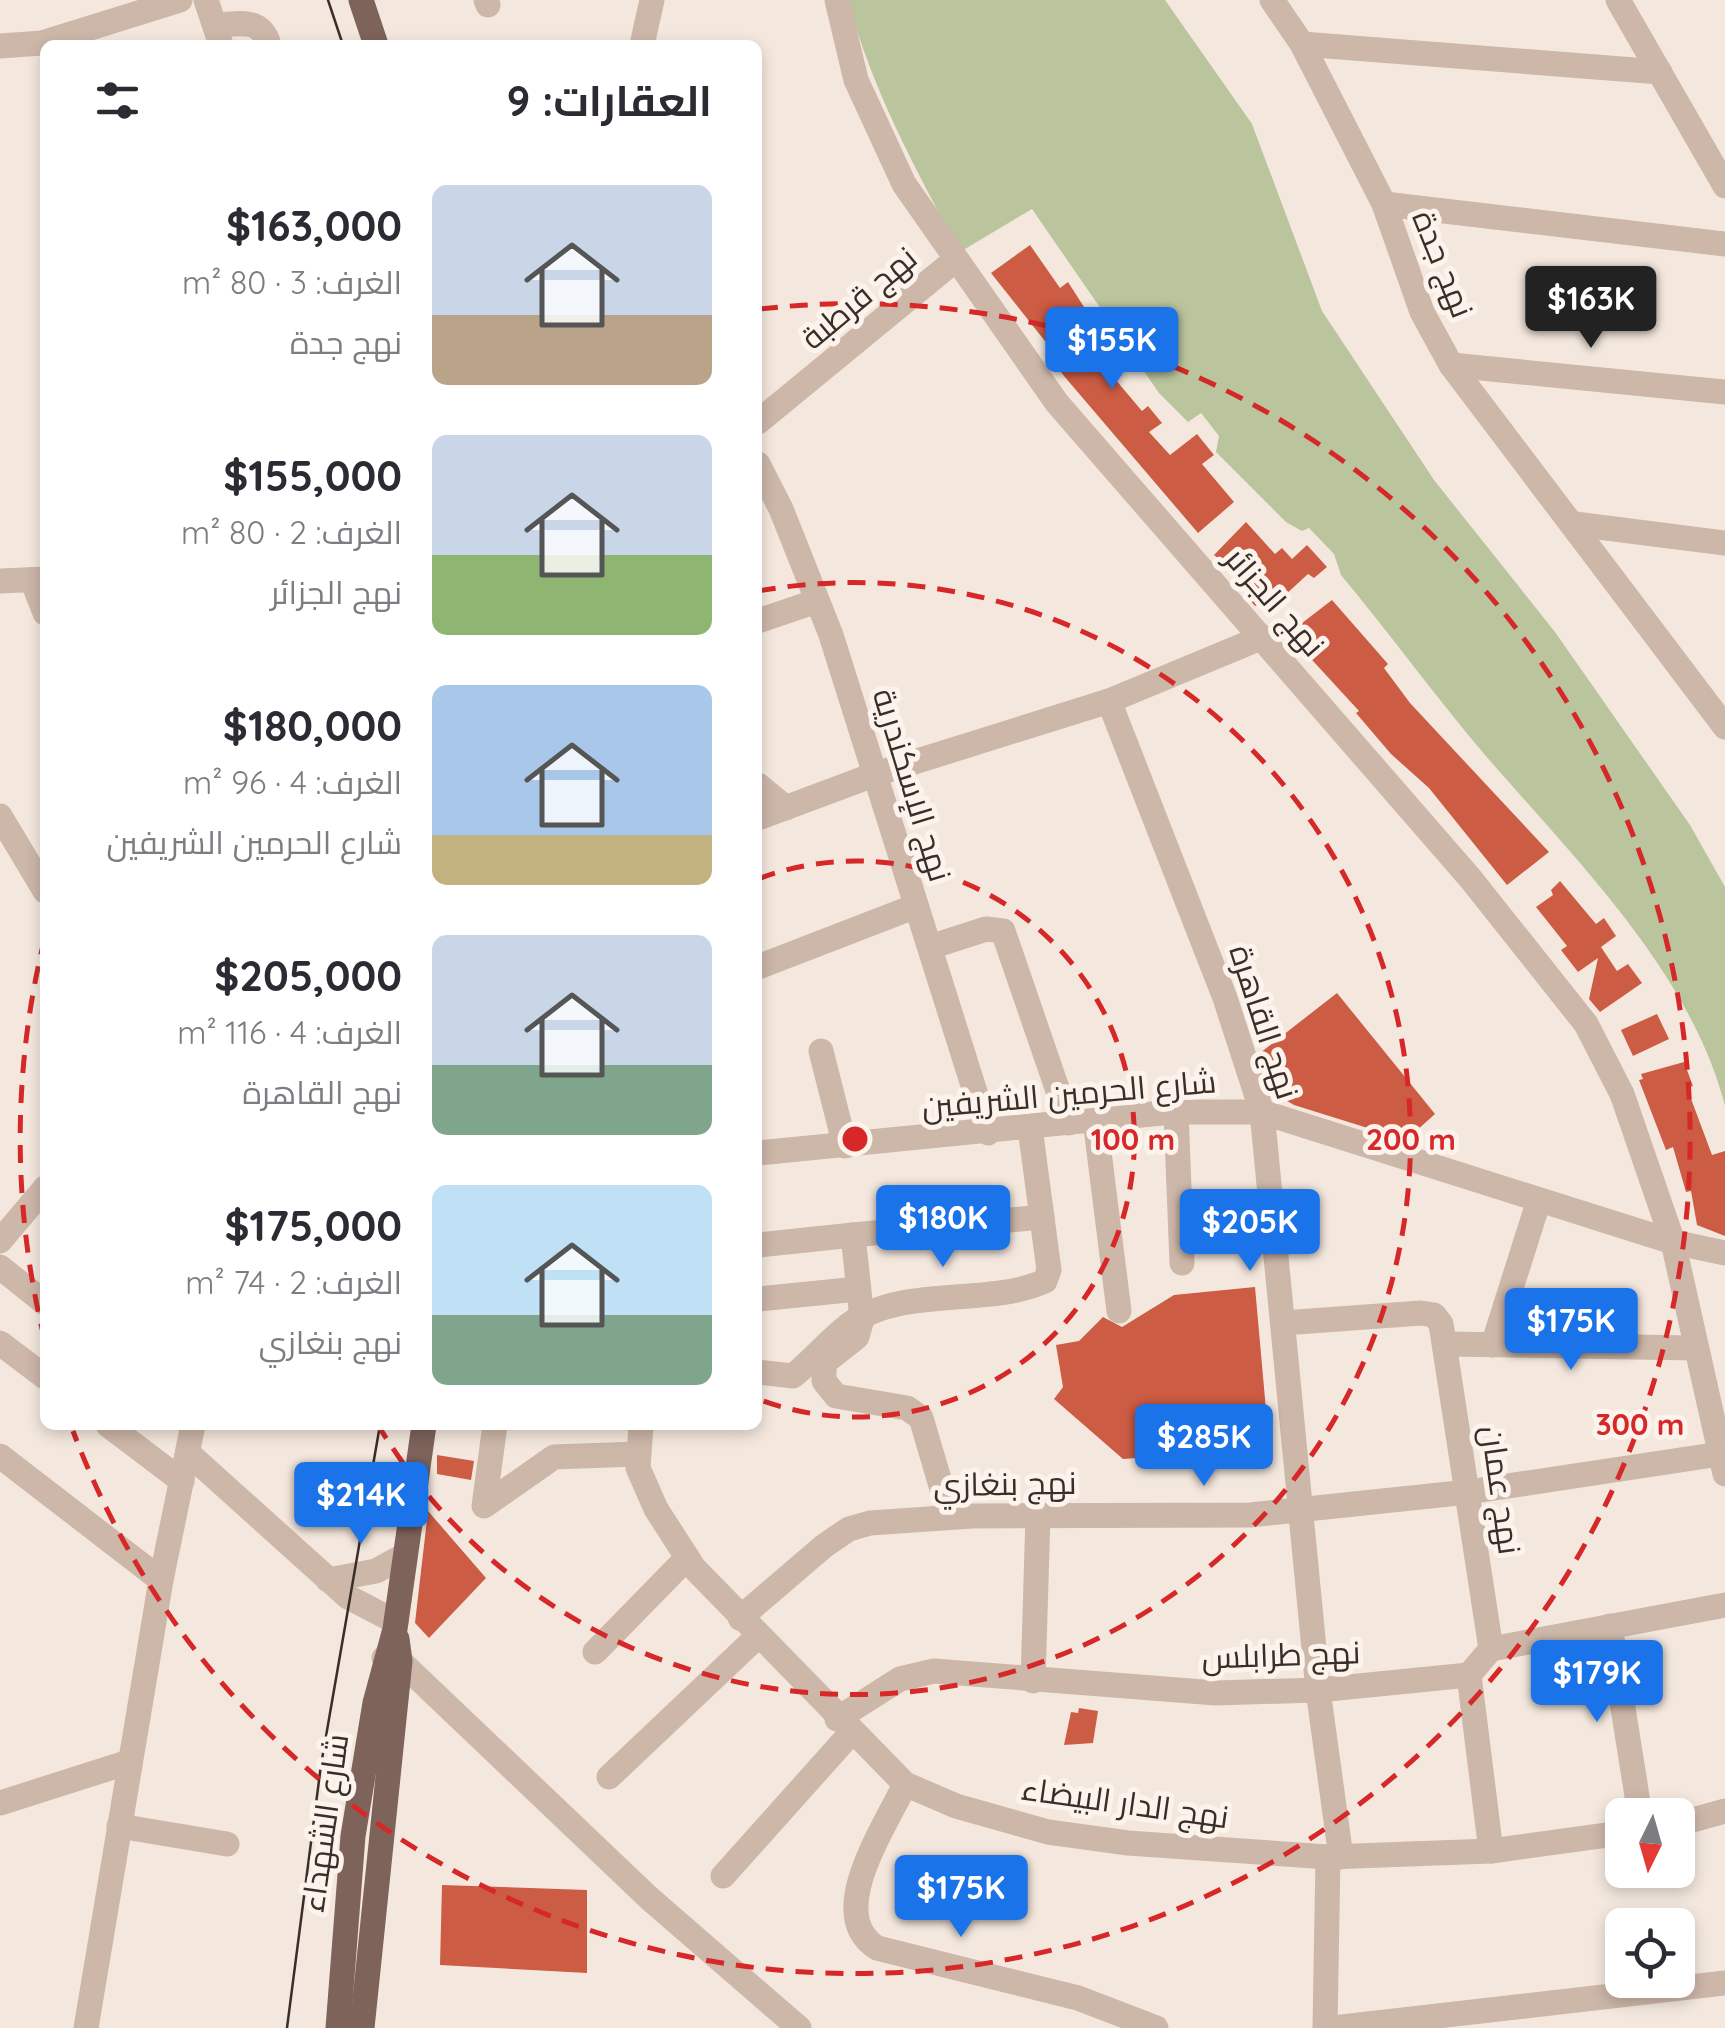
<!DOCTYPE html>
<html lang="ar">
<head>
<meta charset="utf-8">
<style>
	:root { --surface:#fff; --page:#f2f2f3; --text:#2b2b33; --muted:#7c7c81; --accent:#1a73e8 }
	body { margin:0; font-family:Quicksand,Cairo,sans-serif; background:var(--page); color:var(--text); direction:rtl; height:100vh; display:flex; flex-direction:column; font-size:38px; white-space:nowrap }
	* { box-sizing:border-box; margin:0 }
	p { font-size:32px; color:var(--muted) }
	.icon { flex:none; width:55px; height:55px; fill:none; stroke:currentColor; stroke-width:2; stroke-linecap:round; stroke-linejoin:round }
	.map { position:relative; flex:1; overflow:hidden; direction:ltr }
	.drawer { position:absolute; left:40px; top:40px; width:722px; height:1390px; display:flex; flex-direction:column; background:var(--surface); border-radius:15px; box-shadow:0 5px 15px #0003; direction:rtl }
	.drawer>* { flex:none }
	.needle { width:65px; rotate:185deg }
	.buttons { position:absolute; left:1605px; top:1798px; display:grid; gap:20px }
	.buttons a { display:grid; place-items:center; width:90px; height:90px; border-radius:15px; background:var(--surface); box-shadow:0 5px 15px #0003; font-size:50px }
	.price { position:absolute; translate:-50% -85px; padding:0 22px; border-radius:10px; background:var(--accent); color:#fff; font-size:32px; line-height:65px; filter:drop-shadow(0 2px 5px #0008) }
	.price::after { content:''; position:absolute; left:50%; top:60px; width:30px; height:22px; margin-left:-15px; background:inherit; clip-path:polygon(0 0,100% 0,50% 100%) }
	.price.on { background:#222; color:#fff }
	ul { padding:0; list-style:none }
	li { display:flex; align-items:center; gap:30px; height:250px; padding:0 50px }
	li span { display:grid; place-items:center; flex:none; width:280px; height:200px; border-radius:15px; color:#555 }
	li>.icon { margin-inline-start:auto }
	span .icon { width:120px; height:120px; fill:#fffc; stroke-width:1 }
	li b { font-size:42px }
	h2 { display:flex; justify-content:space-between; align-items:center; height:120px; padding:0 50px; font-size:42px }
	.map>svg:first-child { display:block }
	.green { fill:#bac49d }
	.building { fill:#cc5c44 }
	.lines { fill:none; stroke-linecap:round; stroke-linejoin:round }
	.minor { stroke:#cdb7a9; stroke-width:25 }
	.major { stroke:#7d635a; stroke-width:25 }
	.tram { stroke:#3a2e29; stroke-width:2.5 }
	.ring { fill:none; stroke:#d62828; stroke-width:5; stroke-dasharray:18 12 }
	.labels { text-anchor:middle; stroke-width:10; stroke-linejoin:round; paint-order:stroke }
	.street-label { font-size:32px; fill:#3a2e29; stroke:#fbf3ec }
	.centre { fill:#d62828; stroke:#fbf3ec; stroke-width:5 }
	.ring-label { font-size:30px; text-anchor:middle; font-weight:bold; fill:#d62828; stroke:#fbf3ec; stroke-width:10; stroke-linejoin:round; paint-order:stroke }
</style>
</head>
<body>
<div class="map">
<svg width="1725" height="2028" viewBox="0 0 1725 2028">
	<rect width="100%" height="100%" fill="#f4e8de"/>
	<!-- green -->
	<path class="green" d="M848 0H1165L1252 124 1322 311 1434 480 1555 632 1690 825 1725 887V1106C1691 972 1573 857 1485 755 1435 696 1390 634 1341 575L1334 554 1309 528 1302 531 1286 522 1216 452 1219 436 1201 413 1188 422 1159 393 1032 209 960 252C916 170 872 90 848 0Z"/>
	<!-- building -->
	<g class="building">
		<path d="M1030 245 1060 288 1068 282 1084 307 1066 321 1142 411 1148 406 1162 423 1149 432 1170 455 1197 434 1214 455 1202 464 1234 502 1198 533 1064 376 1051 358 1056 355 991 273Z"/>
		<path d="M1246 522 1275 554 1282 548 1292 559 1307 545 1327 567 1314 578 1308 574 1271 608 1265 601 1255 606 1250 600 1257 590 1214 555Z"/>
		<path d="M1332 600 1388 664 1384 668 1410 703 1549 852 1507 885 1429 788 1391 754 1356 713 1359 711 1291 637 1293 630Z"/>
		<path d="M1560 881 1596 924 1604 918 1616 936 1601 947 1617 971 1628 964 1642 983 1600 1012 1589 999 1598 958 1578 972 1561 950 1567 946 1536 907 1553 895 1551 890Z"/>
		<path d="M1337 993 1435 1114 1406 1140 1294 1105 1277 1095 1260 1053Z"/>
		<path d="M1657 1014 1669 1039 1633 1056 1621 1030Z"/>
		<path d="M1684 1062 1693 1086 1687 1088 1712 1155 1725 1151V1236L1697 1225 1691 1191 1686 1192 1673 1147 1666 1150 1639 1080 1643 1079 1641 1074Z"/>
		<path d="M1255 1287 1267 1421 1160 1432 1165 1456 1123 1459 1054 1399 1063 1387 1056 1345 1079 1341 1103 1317 1122 1327 1174 1295Z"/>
		<path d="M437 1455 474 1461 471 1480 437 1474Z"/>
		<path d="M428 1511 486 1578 429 1638 415 1623Z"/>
		<path d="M1079 1708 1098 1711 1093 1743 1064 1745 1071 1712 1078 1713Z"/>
		<path d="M442 1885 587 1890V1973L440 1965Z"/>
	</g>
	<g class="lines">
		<!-- minor -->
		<g class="minor">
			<path d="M206 0 221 45"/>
			<path d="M486 0 488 5"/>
			<path d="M837 0 856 80 904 184 1057 403 1470 878 1586 1024 1622 1094 1673 1242 1725 1474"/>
			<path d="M1272 0 1302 44 1384 204 1422 312 1451 365 1725 727"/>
			<path d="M1618 0 1725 186"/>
			<path d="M215 25C240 24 261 17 269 45"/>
			<path d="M1302 44 1660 72"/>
			<path d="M642 45 652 0"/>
			<path d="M0 46 42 43 180 0"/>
			<path d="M1384 204 1725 244"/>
			<path d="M1451 365 1725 392"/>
			<path d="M758 422 954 261"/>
			<path d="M758 464 781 509 831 635 988 1133"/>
			<path d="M1575 524 1725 543"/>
			<path d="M32 580 45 613"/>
			<path d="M0 581 45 579"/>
			<path d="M758 621 817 601"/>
			<path d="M1109 701 1225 998 1262 1112 1318 1690 1341 1857"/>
			<path d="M758 785 786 808"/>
			<path d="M0 816 45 891"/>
			<path d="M758 818 876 774 1109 701 1263 637"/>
			<path d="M930 947 986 929 1003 931 1069 1123"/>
			<path d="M758 967 916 906"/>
			<path d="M821 1051 845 1146"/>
			<path d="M1176 1112 1182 1263"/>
			<path d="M1095 1120 1119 1311"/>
			<path d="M758 1153 1172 1112H1262L1673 1242 1725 1253"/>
			<path d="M853 1235 1042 1217"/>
			<path d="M0 1241 45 1188"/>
			<path d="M758 1245 853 1235 862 1319 857 1337 824 1363V1381L836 1396 907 1408 921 1418 950 1516"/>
			<path d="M0 1267 45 1303"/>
			<path d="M758 1299 858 1289"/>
			<path d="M1283 1323 1421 1313 1434 1315 1441 1324 1491 1649"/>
			<path d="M0 1343 45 1377"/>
			<path d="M1446 1344 1696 1348"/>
			<path d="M1493 1345 1539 1200"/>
			<path d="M758 1372 793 1376C813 1360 830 1339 850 1324 903 1285 989 1307 1045 1281L1049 1270 1030 1128"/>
			<path d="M108 1425 182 1481"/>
			<path d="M495 1425 484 1506 554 1457 637 1454"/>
			<path d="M641 1425 638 1468 656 1509 694 1568 905 1784 956 1806 1048 1832 1128 1843 1328 1857 1491 1851 1622 1833"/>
			<path d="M188 1453 348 1597 396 1622"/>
			<path d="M0 1456 161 1580"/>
			<path d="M328 1580 376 1571 405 1555"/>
			<path d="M740 1618 824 1546 849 1529 870 1523 972 1516 1250 1515 1468 1492 1720 1454"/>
			<path d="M1610 1626 1640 1815"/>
			<path d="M595 1652 687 1558"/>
			<path d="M384 1658 400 1661 649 1898 799 2028"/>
			<path d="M1469 1675 1491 1851"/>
			<path d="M1033 1681 1038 1516"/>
			<path d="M837 1719 900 1679 934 1671 1216 1693 1318 1690 1469 1675 1491 1649 1725 1605"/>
			<path d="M609 1777 758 1636"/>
			<path d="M905 1784C885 1828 824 1914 877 1948L1078 1998 1156 2028"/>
			<path d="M0 1803 129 1762"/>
			<path d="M1678 1824 1725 1811"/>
			<path d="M119 1826 227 1844"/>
			<path d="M723 1876 851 1733"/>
			<path d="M86 2028 161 1580 193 1425"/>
			<path d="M1325 2028 1328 1857"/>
			<path d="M1333 2028 1725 1983"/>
		</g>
		<!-- major -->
		<g class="major">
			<path d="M361 0 376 45"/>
			<path d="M338 2028 353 1836 375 1703 395 1629 424 1425"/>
			<path d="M362 2028 400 1661 397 1639"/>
		</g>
		<!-- tram -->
		<g class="tram">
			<path d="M328 0 343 45"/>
			<path d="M287 2028 321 1765 380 1425"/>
		</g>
	</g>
	<!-- distance rings -->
	<g class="ring">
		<path d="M758 879A278 278 0 1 1 758 1399"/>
		<path d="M758 591A556 556 0 1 1 378 1425"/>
		<path d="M45 1341A835 835 0 0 1 45 937M760 309A835 835 0 1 1 73 1431"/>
	</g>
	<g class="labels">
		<!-- street labels -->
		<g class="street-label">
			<text transform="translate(1443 264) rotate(68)" y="11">نهج جدة</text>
			<text transform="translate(859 298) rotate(-40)" y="11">نهج قرطبة</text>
			<text transform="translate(1275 602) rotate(49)" y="11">نهج الجزائر</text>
			<text transform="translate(912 785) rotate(73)" y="11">نهج الإسكندرية</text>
			<text transform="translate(1264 1022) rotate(72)" y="11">نهج القاهرة</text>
			<text transform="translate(1069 1094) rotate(-5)" y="11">شارع الحرمين الشريفين</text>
			<text transform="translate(1005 1484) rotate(-1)" y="11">نهج بنغازي</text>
			<text transform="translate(1501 1490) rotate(82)" y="11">نهج عمان</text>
			<text transform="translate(1281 1655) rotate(-2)" y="11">نهج طرابلس</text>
			<text transform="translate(1125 1803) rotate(8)" y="11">نهج الدار البيضاء</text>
			<text transform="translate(325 1823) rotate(-82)" y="11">شارع الشهداء</text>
		</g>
	</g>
	<circle cx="855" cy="1139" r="15" class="centre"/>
	<g class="ring-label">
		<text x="1133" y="1150">100 m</text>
		<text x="1411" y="1150">200 m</text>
		<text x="1640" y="1435">300 m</text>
	</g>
</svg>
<div class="buttons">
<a><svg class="needle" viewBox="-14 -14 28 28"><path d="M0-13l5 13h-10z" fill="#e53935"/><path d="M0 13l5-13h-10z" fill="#7c7c81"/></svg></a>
<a><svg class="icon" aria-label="locate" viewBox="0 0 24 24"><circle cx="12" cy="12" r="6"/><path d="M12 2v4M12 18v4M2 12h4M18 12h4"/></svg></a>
</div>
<b class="price on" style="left:1591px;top:351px">$163K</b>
<b class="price" style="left:1112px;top:392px">$155K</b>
<b class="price" style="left:943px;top:1270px">$180K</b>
<b class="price" style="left:1250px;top:1274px">$205K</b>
<b class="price" style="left:1571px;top:1373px">$175K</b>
<b class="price" style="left:1204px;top:1489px">$285K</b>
<b class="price" style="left:361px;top:1547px">$214K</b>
<b class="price" style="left:1597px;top:1725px">$179K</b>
<b class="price" style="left:961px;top:1940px">$175K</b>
<section class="drawer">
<h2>العقارات: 9<svg class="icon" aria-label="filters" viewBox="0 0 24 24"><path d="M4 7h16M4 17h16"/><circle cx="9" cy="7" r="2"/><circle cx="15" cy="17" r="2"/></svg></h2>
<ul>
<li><span style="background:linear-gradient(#c9d6e8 65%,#b9a48a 0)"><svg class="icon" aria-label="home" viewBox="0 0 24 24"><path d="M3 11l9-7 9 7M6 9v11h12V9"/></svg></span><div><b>$163,000</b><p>الغرف: 3 · 80 m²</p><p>نهج جدة</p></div></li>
<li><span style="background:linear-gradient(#c9d6e8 60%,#8fb573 0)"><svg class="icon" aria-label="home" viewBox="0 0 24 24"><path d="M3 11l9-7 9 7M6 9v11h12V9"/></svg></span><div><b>$155,000</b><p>الغرف: 2 · 80 m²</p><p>نهج الجزائر</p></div></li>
<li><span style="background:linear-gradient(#a9c7e8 75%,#c2b280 0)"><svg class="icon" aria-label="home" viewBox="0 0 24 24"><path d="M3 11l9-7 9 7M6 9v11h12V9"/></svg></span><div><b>$180,000</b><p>الغرف: 4 · 96 m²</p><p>شارع الحرمين الشريفين</p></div></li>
<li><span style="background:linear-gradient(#c9d6e8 65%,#7fa58c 0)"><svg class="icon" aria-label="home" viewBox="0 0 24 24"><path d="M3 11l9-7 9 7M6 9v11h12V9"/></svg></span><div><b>$205,000</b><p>الغرف: 4 · 116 m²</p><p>نهج القاهرة</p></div></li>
<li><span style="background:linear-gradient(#bfe0f5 65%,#7fa58c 0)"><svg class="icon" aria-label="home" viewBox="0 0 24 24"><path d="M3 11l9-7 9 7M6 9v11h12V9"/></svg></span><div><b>$175,000</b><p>الغرف: 2 · 74 m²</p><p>نهج بنغازي</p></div></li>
</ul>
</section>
</div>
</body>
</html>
